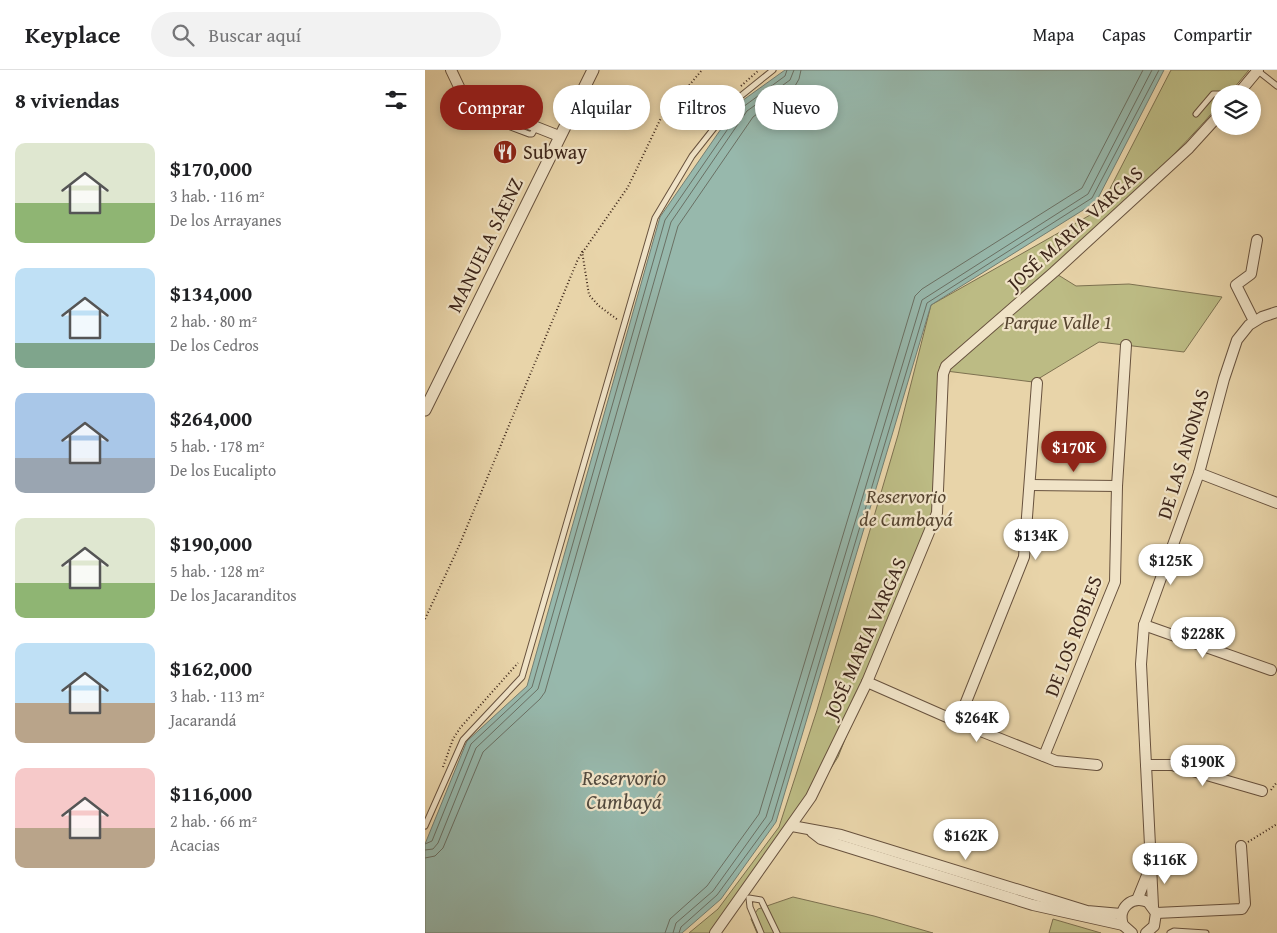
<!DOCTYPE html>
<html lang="es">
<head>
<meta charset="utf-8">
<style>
	:root { --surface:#fff; --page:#f2f2f2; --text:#202124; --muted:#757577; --line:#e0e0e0; --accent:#8f2418 }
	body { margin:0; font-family:"Gentium Book Plus",serif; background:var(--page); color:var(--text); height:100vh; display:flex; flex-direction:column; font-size:19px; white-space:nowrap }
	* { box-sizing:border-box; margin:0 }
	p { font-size:16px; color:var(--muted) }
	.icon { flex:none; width:28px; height:28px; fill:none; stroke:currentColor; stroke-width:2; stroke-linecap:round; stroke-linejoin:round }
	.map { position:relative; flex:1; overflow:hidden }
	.details { display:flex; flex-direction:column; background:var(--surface); width:425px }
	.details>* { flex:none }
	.guide { position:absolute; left:15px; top:15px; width:475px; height:45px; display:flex; gap:10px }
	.controls { position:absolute; left:786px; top:15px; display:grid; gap:10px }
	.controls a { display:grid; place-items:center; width:50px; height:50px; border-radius:50%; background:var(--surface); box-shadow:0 2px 8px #0003; font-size:25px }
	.price { position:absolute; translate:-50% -42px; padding:0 11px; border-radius:18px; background:#fff; color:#222; font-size:16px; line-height:32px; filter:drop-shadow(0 1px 2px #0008) }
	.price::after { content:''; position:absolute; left:50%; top:30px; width:15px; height:11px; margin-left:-8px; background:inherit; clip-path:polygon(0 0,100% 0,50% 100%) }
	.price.selected { background:var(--accent); color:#fff }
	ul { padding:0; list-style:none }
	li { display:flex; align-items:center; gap:15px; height:125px; padding:0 15px }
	li span { display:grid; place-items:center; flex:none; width:140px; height:100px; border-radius:10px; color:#555 }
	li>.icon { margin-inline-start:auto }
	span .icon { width:60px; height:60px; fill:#fffc; stroke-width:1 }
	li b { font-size:21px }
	h2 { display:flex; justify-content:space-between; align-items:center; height:60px; padding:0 15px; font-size:21px }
	.chip { padding:0 18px; border-radius:22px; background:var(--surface); box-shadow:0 2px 8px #0003; font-size:18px; line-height:45px }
	.chip.selected { background:var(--accent); color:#fff }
	header { display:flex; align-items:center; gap:30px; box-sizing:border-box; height:70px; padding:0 25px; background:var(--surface); border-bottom:1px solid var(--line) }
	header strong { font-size:24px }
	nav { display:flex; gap:28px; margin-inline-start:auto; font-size:18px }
	.search { width:350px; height:45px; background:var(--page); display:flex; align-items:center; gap:12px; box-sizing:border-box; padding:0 18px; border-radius:28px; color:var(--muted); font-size:19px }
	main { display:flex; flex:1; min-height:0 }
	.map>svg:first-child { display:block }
	.green { fill:#bcbb84; stroke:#7d7150 }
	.water { fill:#97b8ac; stroke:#737e72 }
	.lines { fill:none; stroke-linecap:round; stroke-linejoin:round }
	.shore { stroke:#6a7064; stroke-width:1 }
	.service-casing { stroke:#68523e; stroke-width:7 }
	.minor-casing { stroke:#68523e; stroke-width:12 }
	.tertiary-casing { stroke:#68523e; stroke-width:13 }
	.path { stroke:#3e271b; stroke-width:2; stroke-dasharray:1 2.5; stroke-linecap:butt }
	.service { stroke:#f0e3c7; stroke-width:5 }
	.minor { stroke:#f0e3c7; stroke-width:10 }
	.tertiary { stroke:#f0e3c7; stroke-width:11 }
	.labels { text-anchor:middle; stroke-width:4.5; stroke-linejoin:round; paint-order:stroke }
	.poi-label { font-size:20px; fill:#3e271b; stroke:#f0e3c7; text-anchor:start }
	.street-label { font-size:20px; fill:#3e271b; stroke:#f0e3c7 }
	.park-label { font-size:20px; font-style:italic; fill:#574530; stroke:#f0e3c7 }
	.water-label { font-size:21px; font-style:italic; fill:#544b3f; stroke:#f0e3c7 }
</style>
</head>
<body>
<header>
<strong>Keyplace</strong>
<div class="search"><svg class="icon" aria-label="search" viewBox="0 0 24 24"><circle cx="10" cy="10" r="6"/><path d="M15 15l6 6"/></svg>Buscar aquí</div>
<nav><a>Mapa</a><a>Capas</a><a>Compartir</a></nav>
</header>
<main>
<section class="details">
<h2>8 viviendas<svg class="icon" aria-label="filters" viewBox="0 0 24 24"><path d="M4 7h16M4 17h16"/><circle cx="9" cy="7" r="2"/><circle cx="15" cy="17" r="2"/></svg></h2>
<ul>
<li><span style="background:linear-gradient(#dfe7d0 60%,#8fb573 0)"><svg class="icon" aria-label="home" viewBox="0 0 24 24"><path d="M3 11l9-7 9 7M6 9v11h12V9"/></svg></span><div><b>$170,000</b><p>3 hab. · 116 m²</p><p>De los Arrayanes</p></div></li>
<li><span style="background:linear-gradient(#bfe0f5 75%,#7fa58c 0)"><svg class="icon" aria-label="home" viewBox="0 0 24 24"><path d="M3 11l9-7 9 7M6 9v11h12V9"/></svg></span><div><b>$134,000</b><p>2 hab. · 80 m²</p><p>De los Cedros</p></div></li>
<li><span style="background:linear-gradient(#a9c7e8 65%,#9aa5b1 0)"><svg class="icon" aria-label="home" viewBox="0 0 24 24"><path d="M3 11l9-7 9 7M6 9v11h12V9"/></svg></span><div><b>$264,000</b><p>5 hab. · 178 m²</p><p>De los Eucalipto</p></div></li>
<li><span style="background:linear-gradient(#dfe7d0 65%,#8fb573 0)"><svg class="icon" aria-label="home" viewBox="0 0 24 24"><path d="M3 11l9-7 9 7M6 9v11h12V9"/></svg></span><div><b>$190,000</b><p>5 hab. · 128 m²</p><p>De los Jacaranditos</p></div></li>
<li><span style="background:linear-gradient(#bfe0f5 60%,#b9a48a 0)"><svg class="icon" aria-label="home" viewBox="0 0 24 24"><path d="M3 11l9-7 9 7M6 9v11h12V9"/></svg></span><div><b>$162,000</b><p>3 hab. · 113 m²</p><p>Jacarandá</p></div></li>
<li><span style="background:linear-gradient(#f6c9c9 60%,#b9a48a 0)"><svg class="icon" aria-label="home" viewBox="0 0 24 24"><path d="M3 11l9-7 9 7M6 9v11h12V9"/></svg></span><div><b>$116,000</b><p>2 hab. · 66 m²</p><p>Acacias</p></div></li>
</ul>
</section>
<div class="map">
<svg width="852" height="863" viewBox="0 0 852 863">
	<rect width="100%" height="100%" fill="#e8d4a9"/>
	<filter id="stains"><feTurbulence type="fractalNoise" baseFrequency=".004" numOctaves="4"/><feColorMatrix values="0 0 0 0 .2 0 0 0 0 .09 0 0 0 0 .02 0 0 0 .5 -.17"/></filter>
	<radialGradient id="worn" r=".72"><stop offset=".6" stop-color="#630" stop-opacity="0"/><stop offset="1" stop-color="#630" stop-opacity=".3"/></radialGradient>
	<!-- green -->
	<g class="green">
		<path d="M746 0H824L804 24H795V34C712 130 611 212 515 296L509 444 413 687 351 785 288 863H264L293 839 354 757 392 640 473 365 506 235 674 140Z"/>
		<path d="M630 203 651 216 704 214 797 227 759 282 674 272 608 312 521 301Z"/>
		<path d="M368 827 449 846 508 863H332L326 849 333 839Z"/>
		<path d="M628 849 676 863H624Z"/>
	</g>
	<!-- water -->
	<path class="water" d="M360 0H739L671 132 506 235 351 752 296 829 257 863H0V774L42 671 102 616 235 147 314 33Z"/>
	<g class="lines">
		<!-- shore -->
		<g class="shore">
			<path d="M0 774 7 771 46 674 107 617 240 150 318 37 360 6 362 0"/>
			<path d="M0 780 8 779 13 773 51 678 113 619 246 152 322 41 365 10 369 0"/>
			<path d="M0 788 10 786 18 778 58 682 115 629 120 622 253 156 328 47 370 16 374 9 376 0"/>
			<path d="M240 863 245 849 282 816 334 744 490 226 497 219 657 118 718 0"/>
			<path d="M248 863 251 853 288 821 341 747 497 230 663 124 727 0"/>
			<path d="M254 863 256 857 292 825 347 750 502 233 667 128 734 0"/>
		</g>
		<!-- service casing -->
		<g class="service-casing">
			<g id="service">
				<path d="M833 1 852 16"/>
				<path d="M63 38 62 48 104 64H107L111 57"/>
				<path d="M771 44 788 24H798"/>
				<path d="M0 756 38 670 97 607 230 148 267 86 312 29 348 0"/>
				<path d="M336 863 325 837 324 828 336 830 352 863"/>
				<path d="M745 863 749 861 781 863"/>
			</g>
		</g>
		<!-- minor casing -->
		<g class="minor-casing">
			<g id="minor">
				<path d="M26 0 36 21 63 38 134 66"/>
				<path d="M813 24 833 0"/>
				<path d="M829 251 811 215 826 204 832 170"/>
				<path d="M774 403 852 433"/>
				<path d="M606 415 692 416"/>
				<path d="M719 555 846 600"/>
				<path d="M442 612 533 652 631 691 672 695"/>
				<path d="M533 652 599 487 612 313"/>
				<path d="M619 686 690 512 692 416 701 275"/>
				<path d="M721 695H747L837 721"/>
				<path d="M367 756 416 765 662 841 696 844"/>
				<path d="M387 762 396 769 608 835 698 855"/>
				<path d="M712 830 725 798"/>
				<path d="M728 836 716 594 719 555 774 403 799 309 812 270 824 255 837 247 852 242"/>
				<path d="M731 843 817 839 820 834 816 776"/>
				<path d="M290 863 386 727 442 612 512 443 518 304 521 296 629 202 764 78 795 44"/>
				<path d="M707 863 698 855C692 838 707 825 723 832L731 843 729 856 721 863"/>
			</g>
		</g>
		<!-- tertiary casing -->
		<g class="tertiary-casing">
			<path id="tertiary" d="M0 340 168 0"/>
		</g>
		<!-- path -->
		<g class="path">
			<path d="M316 16 334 0"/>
			<path d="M278 59 289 45"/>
			<path d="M157 181 164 225 174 236 193 250"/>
			<path d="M0 549 34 476 153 189 203 117 235 50 277 0"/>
			<path d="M18 697 28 669 35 658 93 593"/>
			<path d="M846 720 852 712"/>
			<path d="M823 772 852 754"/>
		</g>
		<!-- service -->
		<use href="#service" class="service"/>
		<!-- minor -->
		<use href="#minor" class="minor"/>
		<!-- tertiary -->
		<use href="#tertiary" class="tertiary"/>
	</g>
	<!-- icons -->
	<defs>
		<g id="restaurant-disc" transform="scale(1.25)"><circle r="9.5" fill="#8f2418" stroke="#f0e3c7"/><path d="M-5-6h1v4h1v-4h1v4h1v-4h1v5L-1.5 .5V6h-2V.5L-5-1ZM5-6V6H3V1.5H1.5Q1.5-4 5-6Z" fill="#fff"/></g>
	</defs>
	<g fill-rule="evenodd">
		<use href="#restaurant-disc" x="80" y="82"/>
	</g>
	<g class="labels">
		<!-- poi labels -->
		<g class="poi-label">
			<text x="98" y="89">Subway</text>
		</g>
		<!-- street labels -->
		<g class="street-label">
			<text transform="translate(650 158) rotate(-42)" y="7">JOSÉ MARIA VARGAS</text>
			<text transform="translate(60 175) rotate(-64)" y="7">MANUELA SÁENZ</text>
			<text transform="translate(758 384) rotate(-73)" y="7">DE LAS ANONAS</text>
			<text transform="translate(648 566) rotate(-69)" y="7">DE LOS ROBLES</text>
			<text transform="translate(440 568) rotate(-66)" y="7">JOSÉ MARIA VARGAS</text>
		</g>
		<!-- park labels -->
		<g class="park-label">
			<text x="633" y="259">Parque Valle 1</text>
			<text x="481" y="433">Reservorio<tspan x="481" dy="23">de Cumbayá</tspan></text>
		</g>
		<!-- water labels -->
		<g class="water-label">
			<text x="199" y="715">Reservorio<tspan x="199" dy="24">Cumbayá</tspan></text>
		</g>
	</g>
	<rect width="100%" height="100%" filter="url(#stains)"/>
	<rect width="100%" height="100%" fill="url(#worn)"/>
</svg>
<div class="controls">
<a><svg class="icon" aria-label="layers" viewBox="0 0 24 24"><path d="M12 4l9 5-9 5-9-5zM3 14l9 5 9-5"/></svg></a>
</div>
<b class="price selected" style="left:649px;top:403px">$170K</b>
<b class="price" style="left:611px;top:491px">$134K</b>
<b class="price" style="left:746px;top:516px">$125K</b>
<b class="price" style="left:778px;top:589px">$228K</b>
<b class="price" style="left:552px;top:673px">$264K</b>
<b class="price" style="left:778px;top:717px">$190K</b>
<b class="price" style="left:541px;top:791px">$162K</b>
<b class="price" style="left:740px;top:815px">$116K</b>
<div class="guide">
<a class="chip selected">Comprar</a>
<a class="chip">Alquilar</a>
<a class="chip">Filtros</a>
<a class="chip">Nuevo</a>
</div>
</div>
</main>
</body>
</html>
